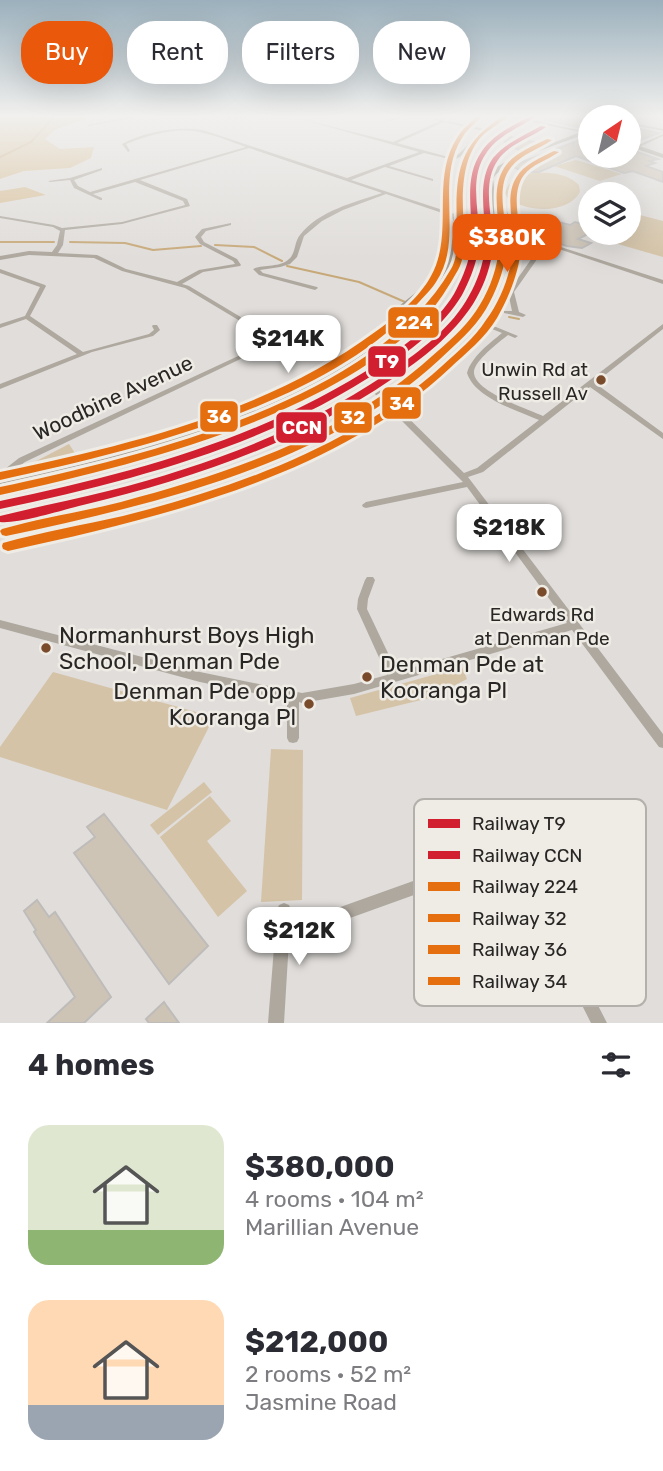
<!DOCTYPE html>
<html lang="en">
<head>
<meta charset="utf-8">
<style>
	:root { --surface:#fff; --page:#f2f2f3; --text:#2b2b33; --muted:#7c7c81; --accent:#ea580c }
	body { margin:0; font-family:Rubik,sans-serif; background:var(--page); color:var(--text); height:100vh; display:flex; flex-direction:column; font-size:26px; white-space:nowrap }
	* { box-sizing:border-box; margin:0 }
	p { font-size:23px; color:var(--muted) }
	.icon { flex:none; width:38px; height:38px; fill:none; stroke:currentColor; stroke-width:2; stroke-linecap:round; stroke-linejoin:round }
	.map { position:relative; height:1023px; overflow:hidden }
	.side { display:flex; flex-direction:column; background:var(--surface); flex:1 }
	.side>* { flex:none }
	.guide { position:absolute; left:21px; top:21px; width:621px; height:63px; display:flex; gap:14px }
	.needle { width:46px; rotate:35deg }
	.buttons { position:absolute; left:578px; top:105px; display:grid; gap:14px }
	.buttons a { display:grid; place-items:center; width:63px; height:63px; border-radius:50%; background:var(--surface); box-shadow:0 7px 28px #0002; font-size:35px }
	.price { position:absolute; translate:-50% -60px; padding:0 16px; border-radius:14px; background:#fff; color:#222; font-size:23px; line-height:46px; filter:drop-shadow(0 2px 4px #0008) }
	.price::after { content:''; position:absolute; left:50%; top:42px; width:21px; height:16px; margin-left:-10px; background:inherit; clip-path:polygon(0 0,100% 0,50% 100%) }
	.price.current { background:var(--accent); color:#fff }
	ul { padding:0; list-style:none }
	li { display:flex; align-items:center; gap:21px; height:175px; padding:0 28px }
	li span { display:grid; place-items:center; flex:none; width:196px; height:140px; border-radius:21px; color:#555 }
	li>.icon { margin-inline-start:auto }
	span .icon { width:84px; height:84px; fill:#fffc; stroke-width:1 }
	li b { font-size:30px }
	h2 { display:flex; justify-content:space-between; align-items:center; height:84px; padding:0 28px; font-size:30px }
	.tag { padding:0 24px; border-radius:28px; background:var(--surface); box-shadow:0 7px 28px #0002; font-size:24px; line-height:63px }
	.tag.current { background:var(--accent); color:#fff }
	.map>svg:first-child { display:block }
	.green { fill:#d4c3a7 }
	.forest { fill:#d7bf98 }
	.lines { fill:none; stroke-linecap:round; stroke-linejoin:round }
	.stream { stroke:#c7a979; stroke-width:2 }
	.building { fill:#cec4b6; stroke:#bebcba; stroke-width:2 }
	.street { fill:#aea89f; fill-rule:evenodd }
	.secondary { fill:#a49d93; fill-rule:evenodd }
	.primary { fill:#a7a195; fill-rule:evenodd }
	.rail-1-casing { stroke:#efebe5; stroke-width:6 }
	.rail-2-casing { stroke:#efebe5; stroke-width:6 }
	.rail-3-casing { stroke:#efebe5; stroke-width:6 }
	.rail-4-casing { stroke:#efebe5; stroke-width:6 }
	.rail-5-casing { stroke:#efebe5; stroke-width:6 }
	.rail-6-casing { stroke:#efebe5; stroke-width:6 }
	.rail-1 { fill:#d11f2f; fill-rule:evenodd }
	.rail-2 { fill:#d11f2f; fill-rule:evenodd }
	.rail-3 { fill:#e56e0f; fill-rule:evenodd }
	.rail-4 { fill:#e56e0f; fill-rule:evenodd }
	.rail-5 { fill:#e56e0f; fill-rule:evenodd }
	.rail-6 { fill:#e56e0f; fill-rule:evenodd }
	.bus-dot { fill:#7a4b2a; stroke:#efebe5; stroke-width:2.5 }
	.labels { text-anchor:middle; stroke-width:5; stroke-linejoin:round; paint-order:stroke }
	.bus-label { font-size:19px; fill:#282725; stroke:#efebe5; text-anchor:end }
	.street-label { font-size:21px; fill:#282725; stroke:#efebe5 }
	.near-bus-label { font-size:23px; fill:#282725; stroke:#efebe5; text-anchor:start }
	.key { fill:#efebe5; stroke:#b3b0ab; stroke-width:2 }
	.key-label { font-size:19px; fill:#282725 }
	.line-badge { stroke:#efebe5; stroke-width:2.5 }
	.badge-label { font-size:19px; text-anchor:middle; font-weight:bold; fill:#fff }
</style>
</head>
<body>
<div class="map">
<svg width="663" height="1023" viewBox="0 0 663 1023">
	<rect width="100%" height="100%" fill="#e0ddda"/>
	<!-- green -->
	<g class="green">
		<path d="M576 160 622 174 600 181 554 166Z"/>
		<path d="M533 173C548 172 568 173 579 185L580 192C567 215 527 212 508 199L505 193C509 179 519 175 533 173Z"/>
		<path d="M640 215 663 221V257L597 238 605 233H628V221Z"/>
		<path d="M69 444 78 458 21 469Z"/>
		<path d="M462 667 467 679 436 695 437 696 356 716 350 698Z"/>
		<path d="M53 672 214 717 167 810 0 757V747Z"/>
		<path d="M271 749 303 750 302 900 261 902Z"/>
		<path d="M204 782 212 792 158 835 150 825Z"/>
		<path d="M210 796 231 821 207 841 247 891 218 917 160 837Z"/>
	</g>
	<!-- forest -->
	<g class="forest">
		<path d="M0 115H97L56 129 45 139 60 149 94 147 91 158 70 168 24 171 0 179Z"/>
		<path d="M25 187 46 195 0 203V191Z"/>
	</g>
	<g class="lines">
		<!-- stream -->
		<g class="stream">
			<path d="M0 157 31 142 56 115"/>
			<path d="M0 242H54"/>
			<path d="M70 242 125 243 153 250 201 246"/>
			<path d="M215 245 254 247 282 261"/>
			<path d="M287 266 359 282 405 302"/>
			<path d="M509 317 519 319"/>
		</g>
	</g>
	<!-- building -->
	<g class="building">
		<path d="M560 115H590V126L583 128 546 120Z"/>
		<path d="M631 127 659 133 635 142 628 140V128Z"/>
		<path d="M590 136V156H628V149L658 159 649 161 655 163 646 166 663 172V182L633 171 624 173 576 156 539 172H523L512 166Z"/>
		<path d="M511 137 543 144 522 152 505 142Z"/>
		<path d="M508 214 531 220 539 217 570 225 575 222 590 226V233L578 239 591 243 582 248 567 246 511 228Z"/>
		<path d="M104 814 208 946 169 984 74 853 95 837 87 827Z"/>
		<path d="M37 900 49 917 55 912 111 997 84 1023H47L75 997 34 932 36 930 24 911Z"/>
		<path d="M164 1002 166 1005 179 1023H149L146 1019Z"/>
	</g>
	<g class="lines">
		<!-- street -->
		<g class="street">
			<path d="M142 115H148L89 126 87 125Z"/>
			<path d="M263 115H274L228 119 226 118Z"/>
			<path d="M286 115 393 142 440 121 417 115 485 129 507 117V115H511L587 132 585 133 511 118 479 136 460 157 453 160 424 153 389 166 433 179V181L385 167 351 180 455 214 461 225 457 226 451 216 386 194 343 210 322 221 304 236 297 257 290 264 280 267 260 270 263 273 317 287 318 288 315 290 259 275 253 269C264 264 280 268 289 259 296 253 294 242 300 235 318 211 355 202 382 193L249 148 140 180 187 199 190 206 122 224 65 230 63 245 58 253 97 255 126 269 177 282 199 270 235 264 233 261 200 244 195 237 202 229 231 223V225L206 231 201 237 204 242 237 259 241 265 240 266 203 272 182 284 189 286 254 325 265 336 261 347 253 353 25 462 0 480V473L19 458 249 351 255 346 259 336 250 327 185 288 122 271 94 258 29 255 0 260V256L29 251 52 252 57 245 60 231 53 227 0 218V216L54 225 62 228 122 222 185 205 183 201 135 182 93 194 102 198V200H100L74 188 70 180 50 182 48 181 70 178 102 168V170L74 180 78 186 90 192 246 147C232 142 218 136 203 133 179 126 149 135 126 144L130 151 128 152 122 144C146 131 177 126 203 130L347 178 419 152ZM444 122 483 131C470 138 465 152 452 158L397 143Z"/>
			<path d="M407 115H412L390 121 388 120Z"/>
			<path d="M628 122 663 129V131L628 124Z"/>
			<path d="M663 134V136L637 148 634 147Z"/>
			<path d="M496 226 663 280V284L547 245 514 292 519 312 526 315 523 317 504 313V311H512L508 292 542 244 494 228V227Z"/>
			<path d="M0 269 45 285 46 286 30 316 83 352 149 334 154 330 152 326 153 325H157L160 330 153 336 92 352 0 389V384L77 354 26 319 0 328V324L25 316 40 287 0 273Z"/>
			<path d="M663 324V329L595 383 663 433V439L590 387 483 472 468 477 663 734V748L659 747 572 630 354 694 302 703 299 702V738L297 742 293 743 289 742 287 738V700L200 682 0 628V620L200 672 302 693 354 684 387 675 357 609 358 599 365 580 367 577H373L375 580 368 599 367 609 397 672 567 623 467 487 366 508 363 507 362 505 366 502 463 482 370 389 374 387H377L464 473 477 468 539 420C516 410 475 398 467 373 472 356 489 344 502 333L492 329V327H496L518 336 515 338 508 335C499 342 474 361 474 372 473 391 529 410 543 416Z"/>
			<path d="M500 850 521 859 527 866 607 1023H591L517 876 511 869 500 864 289 940 284 1023H268L277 910 279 905 284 903 289 905 291 910 290 925Z"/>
		</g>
		<!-- secondary -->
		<path class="secondary" d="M583 131 588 132C566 144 503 158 493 179L500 227H462C460 238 459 248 455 258 447 284 422 294 404 311 390 324 380 342 364 354 267 427 117 457 0 484V476L92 455 182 431 272 397 315 376 361 347 399 306 439 274 447 259 457 224H492L487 179 492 170 505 162Z"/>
		<!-- primary -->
		<g class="primary">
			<path d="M634 115H641L628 121 627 117Z"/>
			<path d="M590 128V132H582Z"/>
			<path d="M628 142 663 154V158L628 146Z"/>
		</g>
		<!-- rail-1 casing -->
		<g class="rail-1-casing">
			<path id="rail-1" d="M533 115H538C521 127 500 134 487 152 467 179 481 214 479 245 477 262 470 280 462 295 444 325 414 348 385 367 270 445 135 480 0 509V501C134 473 265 438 380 362 407 344 437 322 454 294 462 279 470 261 471 244 474 213 462 179 482 151 494 134 515 124 533 115Z"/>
		</g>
		<!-- rail-2 casing -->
		<g class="rail-2-casing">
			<path id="rail-2" d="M541 126 546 127C530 138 509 144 498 160 481 184 493 217 493 244 492 265 484 286 473 304 453 335 422 359 392 379 298 443 192 479 83 505 62 510 19 524 0 522V516C36 507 72 500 108 491 206 466 301 431 385 375 415 355 447 332 466 301 477 283 485 262 485 241 486 214 476 182 493 158 505 143 525 135 541 126Z"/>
		</g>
		<!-- rail-3 casing -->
		<g class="rail-3-casing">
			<path id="rail-3" d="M505 115H510C501 123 490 128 481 137 460 161 462 199 464 229 464 242 465 258 458 270 449 286 437 305 425 318 323 419 137 464 0 495V487C139 457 376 401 451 269 458 257 457 242 457 228 455 175 457 144 505 115Z"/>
		</g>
		<!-- rail-4 casing -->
		<g class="rail-4-casing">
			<path id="rail-4" d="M547 139 552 140C539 149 522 154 512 166 494 187 507 219 507 244 506 266 497 290 486 309 474 329 456 344 439 360 327 464 152 505 6 536L2 535 0 531 2 529C41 518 81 512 121 502 230 473 346 434 431 357 447 343 464 329 476 311 489 292 499 266 499 242 500 216 489 186 507 164 517 152 533 146 547 139Z"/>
		</g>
		<!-- rail-5 casing -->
		<g class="rail-5-casing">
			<path id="rail-5" d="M479 115H483C476 123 467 129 462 138 434 182 465 239 436 282 432 289 425 295 419 302 326 406 132 451 0 480V472C130 445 267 412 375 332 394 319 420 297 431 276 455 233 430 180 457 138 462 129 471 122 479 115Z"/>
		</g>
		<!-- rail-6 casing -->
		<g class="rail-6-casing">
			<path id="rail-6" d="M554 151 559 152C548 160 532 164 524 175 509 195 522 226 521 248 519 272 509 297 497 318 485 338 466 353 450 368 334 477 159 518 8 551L3 549 2 546 3 543C42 532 83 525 123 516 235 488 355 445 442 366 457 352 475 338 486 320 501 300 512 271 513 246 515 224 504 198 516 178 524 164 540 158 554 151Z"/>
		</g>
		<!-- rail-1 -->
		<use href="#rail-1" class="rail-1"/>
		<!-- rail-2 -->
		<use href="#rail-2" class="rail-2"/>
		<!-- rail-3 -->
		<use href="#rail-3" class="rail-3"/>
		<!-- rail-4 -->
		<use href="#rail-4" class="rail-4"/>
		<!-- rail-5 -->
		<use href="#rail-5" class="rail-5"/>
		<!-- rail-6 -->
		<use href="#rail-6" class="rail-6"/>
	</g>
	<!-- sky -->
	<linearGradient id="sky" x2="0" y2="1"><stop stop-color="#9bb0bc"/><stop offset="0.45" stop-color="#f1f0ee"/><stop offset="1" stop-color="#f1f0ee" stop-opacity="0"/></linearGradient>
	<rect width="663" height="258" fill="url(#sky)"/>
	<!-- markers -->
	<g class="bus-dot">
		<circle cx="601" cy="380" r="6"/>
		<circle cx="542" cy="592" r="6"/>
		<circle cx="46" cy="648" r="6"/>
		<circle cx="367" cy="677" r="6"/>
		<circle cx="309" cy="704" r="6"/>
	</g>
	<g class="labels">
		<!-- bus labels -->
		<g class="bus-label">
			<text x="588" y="376">Unwin Rd at<tspan x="588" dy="24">Russell Av</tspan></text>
			<text x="542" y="621" text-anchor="middle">Edwards Rd<tspan x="542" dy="24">at Denman Pde</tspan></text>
		</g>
		<!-- street labels -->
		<g class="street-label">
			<text transform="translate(113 398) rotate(-25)" y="7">Woodbine Avenue</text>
		</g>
		<!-- near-bus labels -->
		<g class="near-bus-label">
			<text x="59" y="643">Normanhurst Boys High<tspan x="59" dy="26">School, Denman Pde</tspan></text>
			<text x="380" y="672">Denman Pde at<tspan x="380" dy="26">Kooranga Pl</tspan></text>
			<text x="296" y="699" text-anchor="end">Denman Pde opp<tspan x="296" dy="26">Kooranga Pl</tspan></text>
		</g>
	</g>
	<!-- legend -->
	<rect x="414" y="799" width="232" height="207" rx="10" class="key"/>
	<rect x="428" y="819" width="32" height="9" fill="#d11f2f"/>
	<rect x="428" y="851" width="32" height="8" fill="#d11f2f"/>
	<rect x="428" y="882" width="32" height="9" fill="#e56e0f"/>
	<rect x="428" y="914" width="32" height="8" fill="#e56e0f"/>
	<rect x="428" y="945" width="32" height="9" fill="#e56e0f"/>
	<rect x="428" y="977" width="32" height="8" fill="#e56e0f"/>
	<g class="key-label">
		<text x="472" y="830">Railway T9</text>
		<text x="472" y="862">Railway CCN</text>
		<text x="472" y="893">Railway 224</text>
		<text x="472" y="925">Railway 32</text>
		<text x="472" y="956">Railway 36</text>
		<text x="472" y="988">Railway 34</text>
	</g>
	<g class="line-badge">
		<rect x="387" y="306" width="53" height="33" rx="7" fill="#e56e0f"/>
		<rect x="367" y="345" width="40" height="33" rx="7" fill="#d11f2f"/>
		<rect x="381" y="386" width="41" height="34" rx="7" fill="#e56e0f"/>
		<rect x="199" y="400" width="40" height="33" rx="7" fill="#e56e0f"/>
		<rect x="333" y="401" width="40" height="33" rx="7" fill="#e56e0f"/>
		<rect x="275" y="411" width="53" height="33" rx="7" fill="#d11f2f"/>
	</g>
	<g class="badge-label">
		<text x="414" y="329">224</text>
		<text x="387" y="368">T9</text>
		<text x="402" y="410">34</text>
		<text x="219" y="423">36</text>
		<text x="353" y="424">32</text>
		<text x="302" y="434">CCN</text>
	</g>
</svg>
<div class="buttons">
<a><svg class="needle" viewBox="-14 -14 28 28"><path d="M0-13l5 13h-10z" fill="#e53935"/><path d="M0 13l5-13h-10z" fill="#7c7c81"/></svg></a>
<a><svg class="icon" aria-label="layers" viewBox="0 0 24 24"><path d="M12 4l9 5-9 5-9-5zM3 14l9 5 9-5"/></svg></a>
</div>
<b class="price current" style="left:507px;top:274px">$380K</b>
<b class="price" style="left:288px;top:375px">$214K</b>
<b class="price" style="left:509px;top:564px">$218K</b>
<b class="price" style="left:299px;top:967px">$212K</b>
<div class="guide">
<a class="tag current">Buy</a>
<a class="tag">Rent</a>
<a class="tag">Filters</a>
<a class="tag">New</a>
</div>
</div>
<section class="side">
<h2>4 homes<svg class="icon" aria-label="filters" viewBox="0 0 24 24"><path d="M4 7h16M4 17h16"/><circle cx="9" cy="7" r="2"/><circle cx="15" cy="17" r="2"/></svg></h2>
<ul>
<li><span style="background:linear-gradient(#dfe7d0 75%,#8fb573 0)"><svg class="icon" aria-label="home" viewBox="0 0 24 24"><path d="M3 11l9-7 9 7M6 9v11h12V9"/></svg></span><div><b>$380,000</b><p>4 rooms · 104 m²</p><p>Marillian Avenue</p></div></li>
<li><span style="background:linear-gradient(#ffd9b3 75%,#9aa5b1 0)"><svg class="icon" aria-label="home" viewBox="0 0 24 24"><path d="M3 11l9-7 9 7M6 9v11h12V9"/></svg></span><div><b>$212,000</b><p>2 rooms · 52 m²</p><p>Jasmine Road</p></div></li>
</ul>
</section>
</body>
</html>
